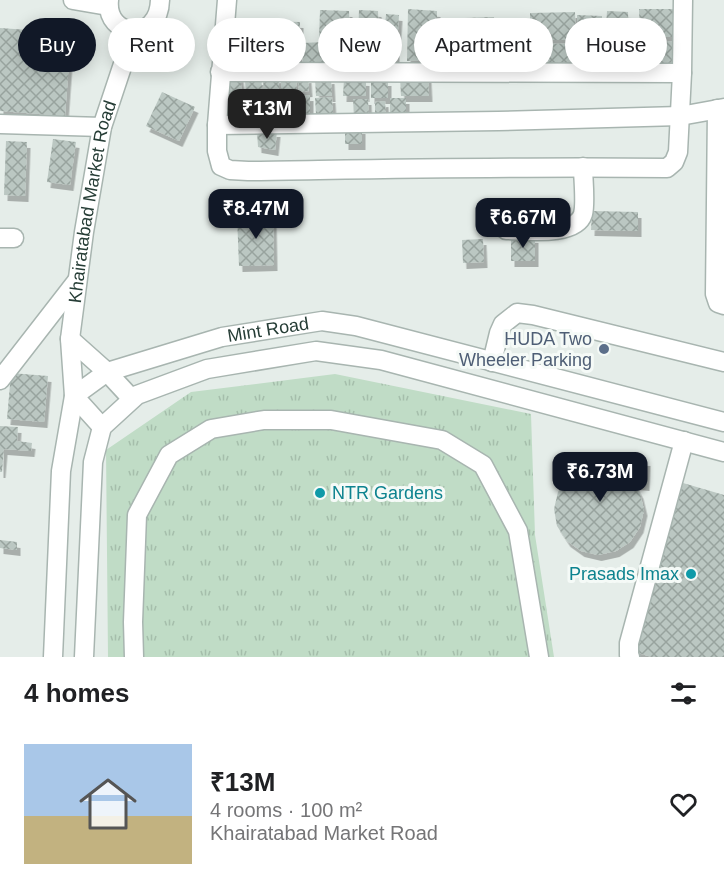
<!DOCTYPE html>
<html lang="en">
<head>
<meta charset="utf-8">
<style>
	:root { --surface:#fff; --page:#f6f6f6; --text:#202124; --muted:#757577; --line:#e0e0e0; --accent:#111827 }
	body { margin:0; font-family:Helvetica,sans-serif; background:var(--page); color:var(--text); height:100vh; display:flex; flex-direction:column; font-size:22px; white-space:nowrap }
	* { box-sizing:border-box; margin:0 }
	p { font-size:20px; color:var(--muted) }
	.icon { flex:none; width:33px; height:33px; fill:none; stroke:currentColor; stroke-width:2; stroke-linecap:round; stroke-linejoin:round }
	.map { position:relative; height:657px; overflow:hidden }
	.side { display:flex; flex-direction:column; background:var(--surface); flex:1 }
	.side>* { flex:none }
	.guide { position:absolute; left:18px; top:18px; width:688px; height:54px; display:flex; gap:12px }
	.price { position:absolute; translate:-50% -51px; padding:0 14px; border-radius:12px; background:var(--accent); color:#fff; font-size:20px; line-height:39px; filter:drop-shadow(0 2px 3px #0008) }
	.price::after { content:''; position:absolute; left:50%; top:36px; width:18px; height:14px; margin-left:-9px; background:inherit; clip-path:polygon(0 0,100% 0,50% 100%) }
	.price.selected { background:#222; color:#fff }
	ul { padding:0; list-style:none }
	li { display:flex; align-items:center; gap:18px; height:150px; padding:0 24px }
	li+li { border-top:2px solid var(--line) }
	li span { display:grid; place-items:center; flex:none; width:168px; height:120px; border-radius:0px; color:#555 }
	li>.icon { margin-inline-start:auto }
	span .icon { width:72px; height:72px; fill:#fffc; stroke-width:1 }
	li b { font-size:26px }
	h2 { display:flex; justify-content:space-between; align-items:center; height:72px; padding:0 24px; font-size:26px }
	.pill { padding:0 21px; border-radius:27px; background:var(--surface); box-shadow:0 3px 15px #0003; font-size:21px; line-height:54px }
	.pill.selected { background:var(--accent); color:#fff }
	.map>svg:first-child { display:block }
	.park { fill:url(#park-tufts) }
	.building { fill:url(#building-cross-hatch); filter:url(#shadow) }
	.lines { fill:none; stroke-linecap:round; stroke-linejoin:round }
	.minor-casing { stroke:#a8b5b0; stroke-width:21 }
	.minor { stroke:#fff; stroke-width:18 }
	.service-dot { fill:#5c6f8a; stroke:#f5faf7; stroke-width:2 }
	.culture-dot { fill:#0f9aa8; stroke:#f5faf7; stroke-width:2 }
	.labels { text-anchor:middle; stroke-width:6; stroke-linejoin:round; paint-order:stroke }
	.street-label { font-size:18px; fill:#263d36; stroke:#f5faf7 }
	.service-label { font-size:18px; fill:#4e5e75; stroke:#f5faf7; text-anchor:end }
	.culture-label { font-size:18px; fill:#0d838f; stroke:#f5faf7; text-anchor:start }
</style>
</head>
<body>
<div class="map">
<svg width="724" height="657" viewBox="0 0 724 657">
	<defs>
		<pattern id="park-tufts" width="24" height="20" patternUnits="userSpaceOnUse" patternTransform="scale(1.5)"><rect width="24" height="20" fill="#c0dcc6"/><path d="M3 7l-1-3M5 7V3M7 7l1-3M15 17l-1-3M17 17v-4M19 17l1-3" fill="none" stroke="#a5beab"/></pattern>
		<pattern id="building-cross-hatch" width="8" height="8" patternUnits="userSpaceOnUse" patternTransform="scale(1.5)"><rect width="8" height="8" fill="#bbc7c2"/><path d="M0 0l8 8M0 8l8-8" fill="none" stroke="#98a39e"/></pattern>
		<filter id="shadow"><feDropShadow dx="3.5" dy="6" stdDeviation="0" flood-color="#0004"/></filter>
	</defs>
	<rect width="100%" height="100%" fill="#e5ede9"/>
	<!-- park -->
	<path class="park" d="M335 374 531 414 535 535 554 657H108L106 450 191 392Z"/>
	<!-- building -->
	<g class="building">
		<path d="M408 9 437 11V42L431 43 430 60 407 61Z"/>
		<path d="M639 9H677L679 37H640Z"/>
		<path d="M320 10 349 11 350 39H319Z"/>
		<path d="M359 10 378 11 379 40 358 41Z"/>
		<path d="M607 11 628 12 629 38 605 42Z"/>
		<path d="M575 12 576 40H530V13Z"/>
		<path d="M386 14 399 15 397 44 384 42Z"/>
		<path d="M577 15 602 16V39L578 40Z"/>
		<path d="M494 17 495 39H465V18Z"/>
		<path d="M267 21 300 22 299 68 255 67 256 42H267Z"/>
		<path d="M0 28 71 33 65 116 0 111Z"/>
		<path d="M636 40 681 42 680 65 636 62Z"/>
		<path d="M324 42 325 65H303L302 43Z"/>
		<path d="M350 42 351 65H327V43Z"/>
		<path d="M352 42H379L380 65H352Z"/>
		<path d="M442 42H493L494 66H442Z"/>
		<path d="M588 43 589 64 548 65 547 44Z"/>
		<path d="M591 43 627 44 628 63 591 62Z"/>
		<path d="M498 44H521V66L498 67Z"/>
		<rect x="383" y="45" width="13" height="19"/>
		<path d="M240 76 242 94 225 95 223 77Z"/>
		<path d="M296 76 297 93 281 94V77Z"/>
		<path d="M279 77V95H264L263 78Z"/>
		<path d="M308 77 309 91 299 92 298 78Z"/>
		<path d="M400 77H428L429 96H401Z"/>
		<path d="M331 78 332 96H316L315 79Z"/>
		<path d="M261 79 263 94 246 95 245 80Z"/>
		<path d="M344 79 366 80V96H343Z"/>
		<rect x="371" y="80" width="17" height="18"/>
		<path d="M162 92 195 107 179 141 146 126Z"/>
		<path d="M310 95V113L281 114V96Z"/>
		<path d="M263 97H279L278 114H263Z"/>
		<path d="M332 97 333 113 316 114 315 98Z"/>
		<path d="M249 98 250 117 229 118V99Z"/>
		<rect x="390" y="98" width="16" height="19"/>
		<path d="M353 99H368L369 118H354Z"/>
		<path d="M385 101 386 116H375V102Z"/>
		<rect x="345" y="128" width="17" height="16"/>
		<path d="M257 131H277L275 150 258 147Z"/>
		<path d="M53 139 76 142 70 185 47 182Z"/>
		<path d="M6 141 27 142 25 196 4 195Z"/>
		<path d="M524 203V223L504 224 503 204Z"/>
		<path d="M592 211 638 212V231L591 230Z"/>
		<path d="M273 214 274 265 239 266 237 215Z"/>
		<path d="M511 236 535 237V261H511Z"/>
		<path d="M483 239 484 262 463 263 462 240Z"/>
		<path d="M11 373 48 376 44 422 7 419Z"/>
		<path d="M0 426 18 427 17 441 32 443 31 451 4 449 2 472H0Z"/>
		<path d="M563 456 647 460 646 485 635 484 640 493 644 510 640 527 630 542 616 551 598 555 581 551 567 541 557 526 554 509 558 492 565 481H562Z"/>
		<path d="M683 483 724 495V657H652L635 652Z"/>
		<path d="M0 540 17 542V550L0 548Z"/>
	</g>
	<g class="lines">
		<!-- minor casing -->
		<g class="minor-casing">
			<g id="minor">
				<path d="M73 0 108 6"/>
				<path d="M109 0C105 38 159 44 160 0"/>
				<path d="M227 0 217 125V151L221 166 230 170 248 171C388 169 527 166 667 168L674 162 678 152 682 73 683 0"/>
				<path d="M220 72 682 73"/>
				<path d="M717 109 715 294 718 303 724 305"/>
				<path d="M0 124 102 127"/>
				<path d="M217 125 498 121 680 116 724 108"/>
				<path d="M506 230C525 230 576 237 583 214 586 203 583 178 583 167"/>
				<path d="M0 238H14"/>
				<path d="M70 339 107 372 132 399"/>
				<path d="M492 362 499 333 503 324 517 313 533 315 724 362"/>
				<path d="M0 380 76 282"/>
				<path id="s1" d="M102 427 74 396 70 339 84 232 102 127 134 31"/>
				<path id="s2" d="M53 657 61 471 74 396 107 372 222 337 322 321 356 326 724 422"/>
				<path d="M84 657 93 462 102 427 137 395 207 369 316 351 381 360 724 452"/>
				<path d="M134 657 133 622 137 515 169 455 211 429 264 420H331L442 440 483 465 518 531 539 657"/>
				<path d="M630 657 629 655V643L684 441"/>
			</g>
		</g>
		<!-- minor -->
		<use href="#minor" class="minor"/>
	</g>
	<!-- markers -->
	<circle class="service-dot" cx="604" cy="349" r="6"/>
	<g class="culture-dot">
		<circle cx="320" cy="493" r="6"/>
		<circle cx="691" cy="574" r="6"/>
	</g>
	<g class="labels">
		<!-- street labels -->
		<g class="street-label">
			<text dy="6" stroke="none"><textPath href="#s1" startOffset="238">Khairatabad Market Road</textPath></text>
			<text dy="6" stroke="none"><textPath href="#s2" startOffset="470">Mint Road</textPath></text>
		</g>
		<!-- service labels -->
		<g class="service-label">
			<text x="592" y="345">HUDA Two<tspan x="592" dy="21">Wheeler Parking</tspan></text>
		</g>
		<!-- culture labels -->
		<g class="culture-label">
			<text x="332" y="499">NTR Gardens</text>
			<text x="679" y="580" text-anchor="end">Prasads Imax</text>
		</g>
	</g>
</svg>
<b class="price selected" style="left:267px;top:140px">₹13M</b>
<b class="price" style="left:256px;top:240px">₹8.47M</b>
<b class="price" style="left:523px;top:249px">₹6.67M</b>
<b class="price" style="left:600px;top:503px">₹6.73M</b>
<div class="guide">
<a class="pill selected">Buy</a>
<a class="pill">Rent</a>
<a class="pill">Filters</a>
<a class="pill">New</a>
<a class="pill">Apartment</a>
<a class="pill">House</a>
</div>
</div>
<section class="side">
<h2>4 homes<svg class="icon" aria-label="filters" viewBox="0 0 24 24"><path d="M4 7h16M4 17h16"/><circle cx="9" cy="7" r="2"/><circle cx="15" cy="17" r="2"/></svg></h2>
<ul>
<li><span style="background:linear-gradient(#a9c7e8 60%,#c2b280 0)"><svg class="icon" aria-label="home" viewBox="0 0 24 24"><path d="M3 11l9-7 9 7M6 9v11h12V9"/></svg></span><div><b>₹13M</b><p>4 rooms · 100 m²</p><p>Khairatabad Market Road</p></div><svg class="icon" aria-label="heart" viewBox="0 0 24 24"><path d="M12 20l-8-8c-3-5 5-10 8-4 3-6 11-1 8 4z"/></svg></li>
</ul>
</section>
</body>
</html>
